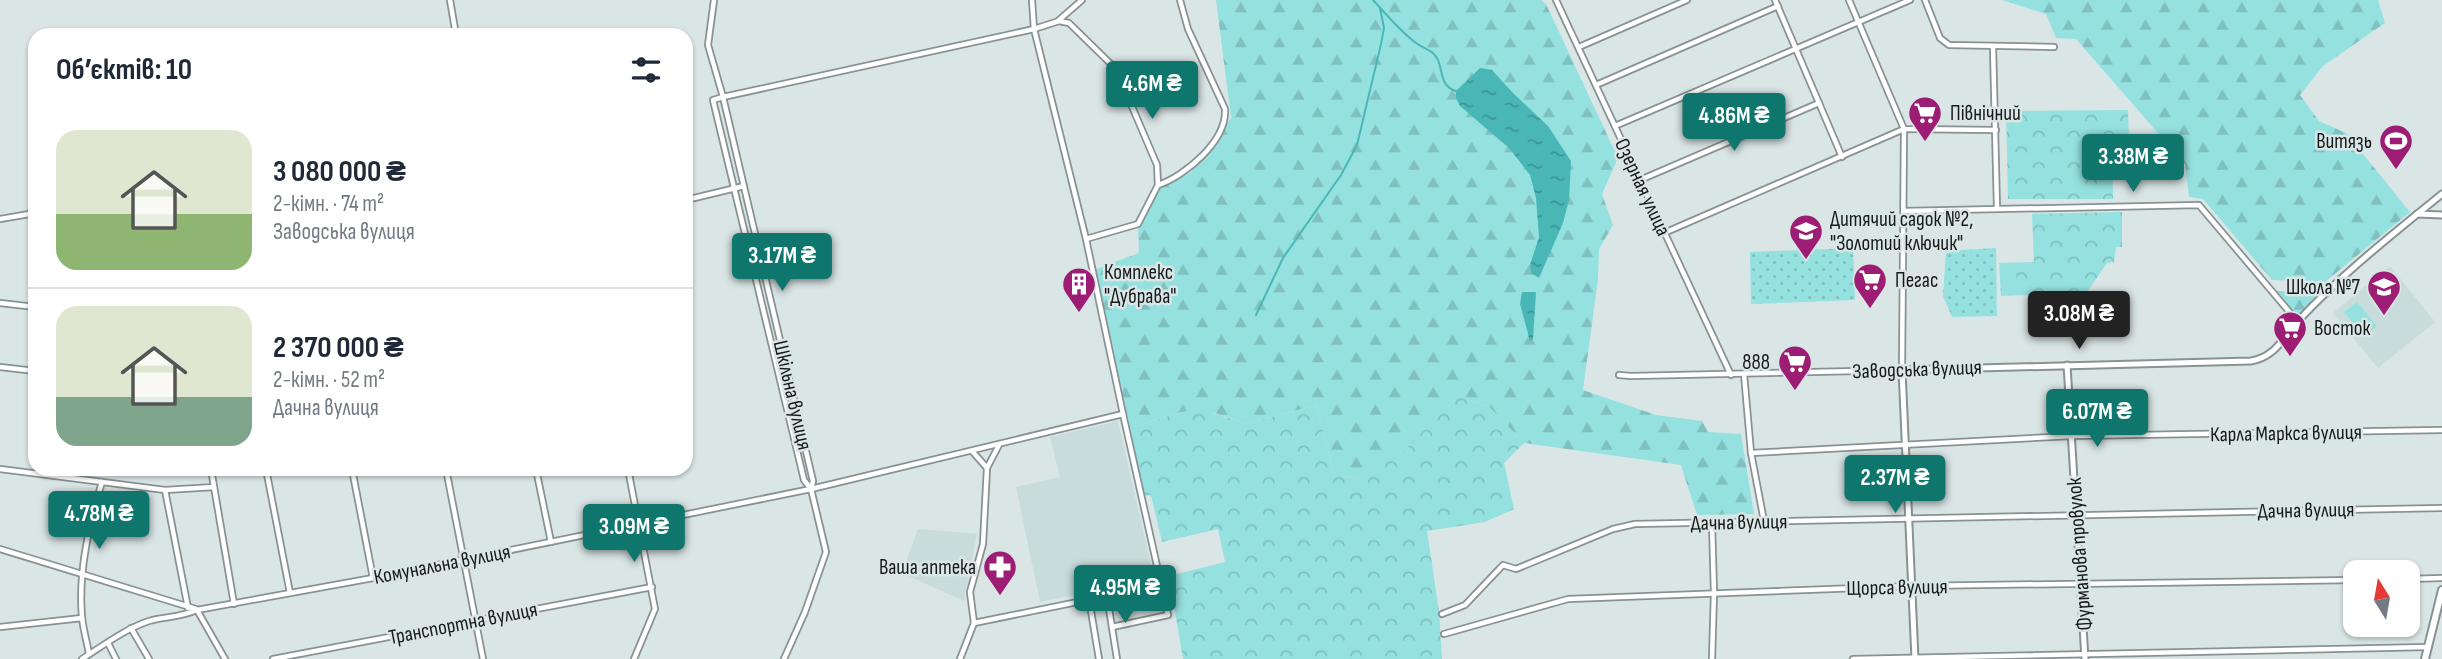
<!DOCTYPE html>
<html lang="uk">
<head>
<meta charset="utf-8">
<style>
	:root { --surface:#fff; --page:#f6f6f7; --text:#1f2937; --muted:#747a83; --line:#e0e1e3; --accent:#0f766e }
	body { margin:0; font-family:"Sofia Sans Condensed",sans-serif; background:var(--page); color:var(--text); height:100vh; display:flex; flex-direction:column; font-size:26px; white-space:nowrap }
	* { box-sizing:border-box; margin:0 }
	p { font-size:23px; color:var(--muted) }
	.icon { flex:none; width:38px; height:38px; fill:none; stroke:currentColor; stroke-width:2; stroke-linecap:round; stroke-linejoin:round }
	.map { position:relative; flex:1; overflow:hidden }
	.panel { position:absolute; left:28px; top:28px; width:665px; height:448px; display:flex; flex-direction:column; background:var(--surface); border-radius:21px; box-shadow:0 2px 5px #0004 }
	.panel>* { flex:none }
	.needle { width:46px; rotate:349deg }
	.tools { position:absolute; left:2343px; top:560px; display:grid; gap:14px }
	.tools a { display:grid; place-items:center; width:77px; height:77px; border-radius:14px; background:var(--surface); box-shadow:0 2px 5px #0004; font-size:35px }
	.price { position:absolute; translate:-50% -60px; padding:0 16px; border-radius:7px; background:var(--accent); color:#fff; font-size:23px; line-height:46px; filter:drop-shadow(0 2px 4px #0008) }
	.price::after { content:''; position:absolute; left:50%; top:42px; width:21px; height:16px; margin-left:-10px; background:inherit; clip-path:polygon(0 0,100% 0,50% 100%) }
	.price.active { background:#222; color:#fff }
	ul { padding:0; list-style:none }
	li { display:flex; align-items:center; gap:21px; height:175px; padding:0 28px }
	li+li { border-top:2px solid var(--line) }
	li span { display:grid; place-items:center; flex:none; width:196px; height:140px; border-radius:21px; color:#555 }
	li>.icon { margin-inline-start:auto }
	span .icon { width:84px; height:84px; fill:#fffc; stroke-width:1 }
	li b { font-size:30px }
	h2 { display:flex; justify-content:space-between; align-items:center; height:84px; padding:0 28px; font-size:30px }
	.map>svg:first-child { display:block }
	.built { fill:#c8dcdb }
	.grass { fill:url(#grass-dots) }
	.forest { fill:url(#forest-firs) }
	.park { fill:url(#park-crowns) }
	.pitch { fill:#95e1e0 }
	.water { fill:url(#water-ripples) }
	.lines { fill:none; stroke-linecap:round; stroke-linejoin:round }
	.stream { stroke:#4ab7b7; stroke-width:2 }
	.minor-casing { stroke:#889292; stroke-width:8 }
	.tertiary-casing { stroke:#889292; stroke-width:9 }
	.secondary-casing { stroke:#889292; stroke-width:10 }
	.minor { stroke:#fff; stroke-width:4.5 }
	.tertiary { stroke:#fff; stroke-width:5 }
	.secondary { stroke:#fff; stroke-width:6 }
	.labels { text-anchor:middle; stroke-width:5; stroke-linejoin:round; paint-order:stroke }
	.poi-label { font-size:21px; fill:#161a1a; stroke:#dae5e5; text-anchor:start }
	.street-label { font-size:21px; fill:#161a1a; stroke:#dae5e5 }
</style>
</head>
<body>
<div class="map">
<svg width="2442" height="659" viewBox="0 0 2442 659">
	<defs>
		<pattern id="grass-dots" width="8" height="8" patternUnits="userSpaceOnUse" patternTransform="scale(1.75)"><rect width="8" height="8" fill="#95e1e0"/><path d="M2 2h.1M6 6h.1" fill="none" stroke="#80c0c0" stroke-width="1.8" stroke-linecap="round"/></pattern>
		<pattern id="forest-firs" width="22" height="20" patternUnits="userSpaceOnUse" patternTransform="scale(1.75)"><rect width="22" height="20" fill="#95e1e0"/><path d="M5 1l3.5 6h-7zM16 11l3.5 6h-7z" fill="#80c0c0"/></pattern>
		<pattern id="park-crowns" width="20" height="18" patternUnits="userSpaceOnUse" patternTransform="scale(1.75)"><rect width="20" height="18" fill="#95e1e0"/><path d="M2 6a3 3 0 1 1 6 0M12 15a3 3 0 1 1 6 0" fill="none" stroke="#80c0c0"/></pattern>
		<pattern id="water-ripples" width="26" height="14" patternUnits="userSpaceOnUse" patternTransform="scale(1.75)"><rect width="26" height="14" fill="#4ab7b7"/><path d="M2 4q2-2 4 0t4 0M15 11q2-2 4 0t4 0" fill="none" stroke="#3d9494"/></pattern>
	</defs>
	<rect width="100%" height="100%" fill="#dae5e5"/>
	<!-- built -->
	<g class="built">
		<path d="M2390 266 2435 322 2378 368 2333 313Z"/>
		<path d="M1118 421 1154 579 1040 602 1016 487 1060 477 1050 437Z"/>
		<path d="M918 529 977 534 964 601 902 573Z"/>
	</g>
	<!-- grass -->
	<g class="grass">
		<path d="M1853 248 1855 300 1751 304 1750 252Z"/>
		<path d="M1996 248 1997 316 1952 317 1943 296 1946 251Z"/>
	</g>
	<!-- forest -->
	<g class="forest">
		<path d="M1216 0H1541L1546 4 1618 158 1602 194 1613 225 1599 249 1598 279 1583 390 1656 415 1702 421 1708 432 1741 434 1754 514 1697 515 1681 465 1524 443 1489 407 1458 396 1401 455 1355 479 1334 473 1316 405 1247 424 1214 413 1182 412 1130 428 1096 269 1139 253 1138 226 1159 188 1191 172 1231 118Z"/>
		<path d="M2002 0H2378L2385 23 2323 66 2300 95 2319 121 2346 133 2410 212 2325 282 2272 280 2203 199 2189 197 2185 164 2076 39 2056 38 2046 14Z"/>
		<path d="M2275 291 2318 294 2298 316Z"/>
	</g>
	<!-- park -->
	<g class="park">
		<path d="M2128 110 2129 138 2112 139 2113 199H2008L2006 111Z"/>
		<path d="M2122 212V247H2116L2114 262 2107 263 2086 293 2001 296 1999 263 2034 262 2032 214Z"/>
		<path d="M1458 396 1489 407 1524 443 1504 463 1514 509 1485 522 1427 531 1439 611 1442 659H1183L1169 576 1225 562 1218 529 1162 542 1151 495 1144 496 1130 428 1182 412 1200 409 1247 424 1316 405 1334 473 1355 479 1401 454Z"/>
	</g>
	<!-- pitch -->
	<g class="pitch">
		<path d="M2001 264H2016L2017 294H2002Z"/>
		<path d="M2035 267H2045L2046 287H2036Z"/>
		<path d="M2357 302 2377 326 2364 336 2344 312Z"/>
	</g>
	<!-- water -->
	<g class="water">
		<path d="M1480 68 1492 70 1513 93 1548 126 1571 161 1569 200 1563 223 1539 278 1531 273 1530 265 1539 237 1536 198 1530 175 1509 148 1460 106 1456 98V91Z"/>
		<path d="M1522 292H1536L1533 339 1530 341 1520 304Z"/>
	</g>
	<g class="lines">
		<!-- stream -->
		<g class="stream">
			<path d="M1373 0C1386 14 1401 32 1416 43 1424 49 1434 50 1438 60 1443 72 1440 86 1456 91"/>
			<path d="M1256 315 1283 258 1341 175 1357 145 1381 44 1384 28 1380 8"/>
		</g>
		<!-- minor casing -->
		<g class="minor-casing">
			<g id="minor">
				<path d="M450 0 456 35"/>
				<path d="M714 0 708 45 723 97 713 100 804 480 811 489 826 552 805 612 784 659"/>
				<path d="M1556 0 1731 375"/>
				<path d="M1775 0 1842 157"/>
				<path d="M1849 0 1904 129 1996 130"/>
				<path d="M1925 0 1940 38 1949 45 2054 47"/>
				<path d="M1059 20 1082 0"/>
				<path d="M1579 47 1687 0"/>
				<path d="M1993 47 1997 208"/>
				<path d="M1596 85 1778 6"/>
				<path d="M1615 126 1910 0"/>
				<path d="M1640 180 1819 103"/>
				<path d="M1158 185C1185 176 1227 141 1225 109L1188 29 1180 0"/>
				<path d="M686 200 744 186"/>
				<path d="M1904 211 2199 205 2297 321"/>
				<path d="M0 219 35 213"/>
				<path d="M0 303 35 307"/>
				<path d="M0 367 35 371"/>
				<path d="M1744 374 1751 453 1764 521"/>
				<path d="M1619 375 1631 376 1902 370 1904 129 1664 233"/>
				<path d="M1751 453 2071 436 2442 430"/>
				<path d="M987 468 999 445"/>
				<path d="M0 469 165 490 214 487"/>
				<path d="M211 469 234 604"/>
				<path d="M266 469 290 593"/>
				<path d="M352 469 373 578"/>
				<path d="M446 469 483 659"/>
				<path d="M536 469 551 542"/>
				<path d="M628 469 655 609 634 659"/>
				<path d="M811 489 813 481 723 97 1034 29 1059 21 1069 23 1116 69 1157 165 1158 185 1138 224 1086 239"/>
				<path d="M165 490 188 608"/>
				<path d="M1712 523 1714 593 1712 659"/>
				<path d="M0 549 196 609"/>
				<path d="M2408 579 2442 578"/>
				<path d="M1107 596 1117 659"/>
				<path d="M1089 599 1099 659"/>
				<path d="M197 610 225 659"/>
				<path d="M1442 614 1465 605 1503 565 1516 569 1613 529 1635 524 2442 508"/>
				<path d="M974 623 1161 585"/>
				<path d="M0 627 82 618"/>
				<path d="M1112 627 1168 615 1123 414"/>
				<path d="M131 628 149 659"/>
				<path d="M1444 634 1568 599 1912 586 2356 580"/>
				<path d="M108 643 116 659"/>
				<path d="M89 654C87 642 83 629 82 617 78 572 89 525 102 482"/>
				<path d="M82 659C104 645 125 629 149 621 167 616 178 618 197 610L373 578 811 489 1123 414 1086 239 1034 29 1032 0"/>
				<path d="M273 659 652 587"/>
				<path d="M960 659 974 623 970 592 983 544 987 468 972 451"/>
				<path d="M1853 659 2428 647"/>
			</g>
		</g>
		<!-- tertiary casing -->
		<g class="tertiary-casing">
			<g id="tertiary">
				<path d="M2417 214 2442 215"/>
				<path d="M2067 365 2085 659"/>
				<path d="M1915 659 1902 370 2251 361C2276 357 2283 337 2299 320 2342 274 2393 234 2442 194"/>
			</g>
		</g>
		<!-- secondary casing -->
		<g class="secondary-casing">
			<path id="secondary" d="M2425 659 2442 590"/>
		</g>
		<!-- minor -->
		<use href="#minor" class="minor"/>
		<!-- tertiary -->
		<use href="#tertiary" class="tertiary"/>
		<!-- secondary -->
		<use href="#secondary" class="secondary"/>
	</g>
	<!-- icons -->
	<defs>
		<g id="supermarket-pin" transform="scale(1.75)"><path d="M0 17L-7.5 6A9.5 9.5 0 1 1 7.5 6Z" fill="#9c1d73" stroke="#dae5e5"/><path d="M-6-5.5h2.5l.6 2H6L4.5 2H-2.5L-4.4-4H-6ZM-1.5 3.2a1.3 1.3 0 1 0 .1 0ZM3 3.2a1.3 1.3 0 1 0 .1 0Z" fill="#fff"/></g>
		<g id="stadium-pin" transform="scale(1.75)"><path d="M0 17L-7.5 6A9.5 9.5 0 1 1 7.5 6Z" fill="#9c1d73" stroke="#dae5e5"/><path d="M0-5a6.5 5 0 1 0 0 10a6.5 5 0 1 0 0-10ZM-3.5-1.8h7v3.6h-7Z" fill="#fff"/></g>
		<g id="school-pin" transform="scale(1.75)"><path d="M0 17L-7.5 6A9.5 9.5 0 1 1 7.5 6Z" fill="#9c1d73" stroke="#dae5e5"/><path d="M0-5L7-2L0 1L-7-2ZM-4 1L0 2.5L4 1V4Q0 6-4 4Z" fill="#fff"/></g>
		<g id="building-pin" transform="scale(1.75)"><path d="M0 17L-7.5 6A9.5 9.5 0 1 1 7.5 6Z" fill="#9c1d73" stroke="#dae5e5"/><path d="M-4-6H4V6H1V3H-1V6H-4ZM-2.5-4.3h1.7v1.8h-1.7ZM.8-4.3h1.7v1.8H.8ZM-2.5-1h1.7V.8h-1.7ZM.8-1h1.7V.8H.8Z" fill="#fff"/></g>
		<g id="pharmacy-pin" transform="scale(1.75)"><path d="M0 17L-7.5 6A9.5 9.5 0 1 1 7.5 6Z" fill="#9c1d73" stroke="#dae5e5"/><path d="M-2-6h4v4h4v4h-4v4h-4v-4h-4v-4h4Z" fill="#fff"/></g>
	</defs>
	<g fill-rule="evenodd">
		<use href="#supermarket-pin" x="1925" y="113"/>
		<use href="#stadium-pin" x="2396" y="141"/>
		<use href="#school-pin" x="1806" y="231"/>
		<use href="#supermarket-pin" x="1870" y="280"/>
		<use href="#building-pin" x="1079" y="284"/>
		<use href="#school-pin" x="2384" y="287"/>
		<use href="#supermarket-pin" x="2290" y="328"/>
		<use href="#supermarket-pin" x="1795" y="362"/>
		<use href="#pharmacy-pin" x="1000" y="567"/>
	</g>
	<g class="labels">
		<!-- poi labels -->
		<g class="poi-label">
			<text x="1950" y="120">Північний</text>
			<text x="2372" y="148" text-anchor="end">Витязь</text>
			<text x="1830" y="226">Дитячий садок №2,<tspan x="1830" dy="24">"Золотий ключик"</tspan></text>
			<text x="1104" y="279">Комплекс<tspan x="1104" dy="24">"Дубрава"</tspan></text>
			<text x="1895" y="287">Пегас</text>
			<text x="2360" y="294" text-anchor="end">Школа №7</text>
			<text x="2314" y="335">Восток</text>
			<text x="1770" y="369" text-anchor="end">888</text>
			<text x="976" y="574" text-anchor="end">Ваша аптека</text>
		</g>
		<!-- street labels -->
		<g class="street-label">
			<text transform="translate(1643 187) rotate(65)" y="7">Озерная улица</text>
			<text transform="translate(1917 369) rotate(-2)" y="7">Заводська вулиця</text>
			<text transform="translate(793 395) rotate(77)" y="7">Шкільна вулиця</text>
			<text transform="translate(2286 433) rotate(-1)" y="7">Карла Маркса вулиця</text>
			<text transform="translate(2306 510) rotate(-1)" y="7">Дачна вулиця</text>
			<text transform="translate(1739 522) rotate(-1)" y="7">Дачна вулиця</text>
			<text transform="translate(2079 554) rotate(-94)" y="7">Фурманова провулок</text>
			<text transform="translate(442 564) rotate(-11)" y="7">Комунальна вулиця</text>
			<text transform="translate(1897 587) rotate(-1)" y="7">Щорса вулиця</text>
			<text transform="translate(463 623) rotate(-11)" y="7">Транспортна вулиця</text>
		</g>
	</g>
</svg>
<div class="tools">
<a><svg class="needle" viewBox="-14 -14 28 28"><path d="M0-13l5 13h-10z" fill="#e53935"/><path d="M0 13l5-13h-10z" fill="#747a83"/></svg></a>
</div>
<b class="price" style="left:1152px;top:121px">4.6M ₴</b>
<b class="price" style="left:1734px;top:153px">4.86M ₴</b>
<b class="price" style="left:2133px;top:194px">3.38M ₴</b>
<b class="price" style="left:782px;top:293px">3.17M ₴</b>
<b class="price active" style="left:2079px;top:351px">3.08M ₴</b>
<b class="price" style="left:2097px;top:449px">6.07M ₴</b>
<b class="price" style="left:1895px;top:515px">2.37M ₴</b>
<b class="price" style="left:99px;top:551px">4.78M ₴</b>
<b class="price" style="left:634px;top:564px">3.09M ₴</b>
<b class="price" style="left:1125px;top:625px">4.95M ₴</b>
<section class="panel">
<h2>Об’єктів: 10<svg class="icon" aria-label="filters" viewBox="0 0 24 24"><path d="M4 7h16M4 17h16"/><circle cx="9" cy="7" r="2"/><circle cx="15" cy="17" r="2"/></svg></h2>
<ul>
<li><span style="background:linear-gradient(#dfe7d0 60%,#8fb573 0)"><svg class="icon" aria-label="home" viewBox="0 0 24 24"><path d="M3 11l9-7 9 7M6 9v11h12V9"/></svg></span><div><b>3 080 000 ₴</b><p>2-кімн. · 74 m²</p><p>Заводська вулиця</p></div></li>
<li><span style="background:linear-gradient(#dfe7d0 65%,#7fa58c 0)"><svg class="icon" aria-label="home" viewBox="0 0 24 24"><path d="M3 11l9-7 9 7M6 9v11h12V9"/></svg></span><div><b>2 370 000 ₴</b><p>2-кімн. · 52 m²</p><p>Дачна вулиця</p></div></li>
</ul>
</section>
</div>
</body>
</html>
